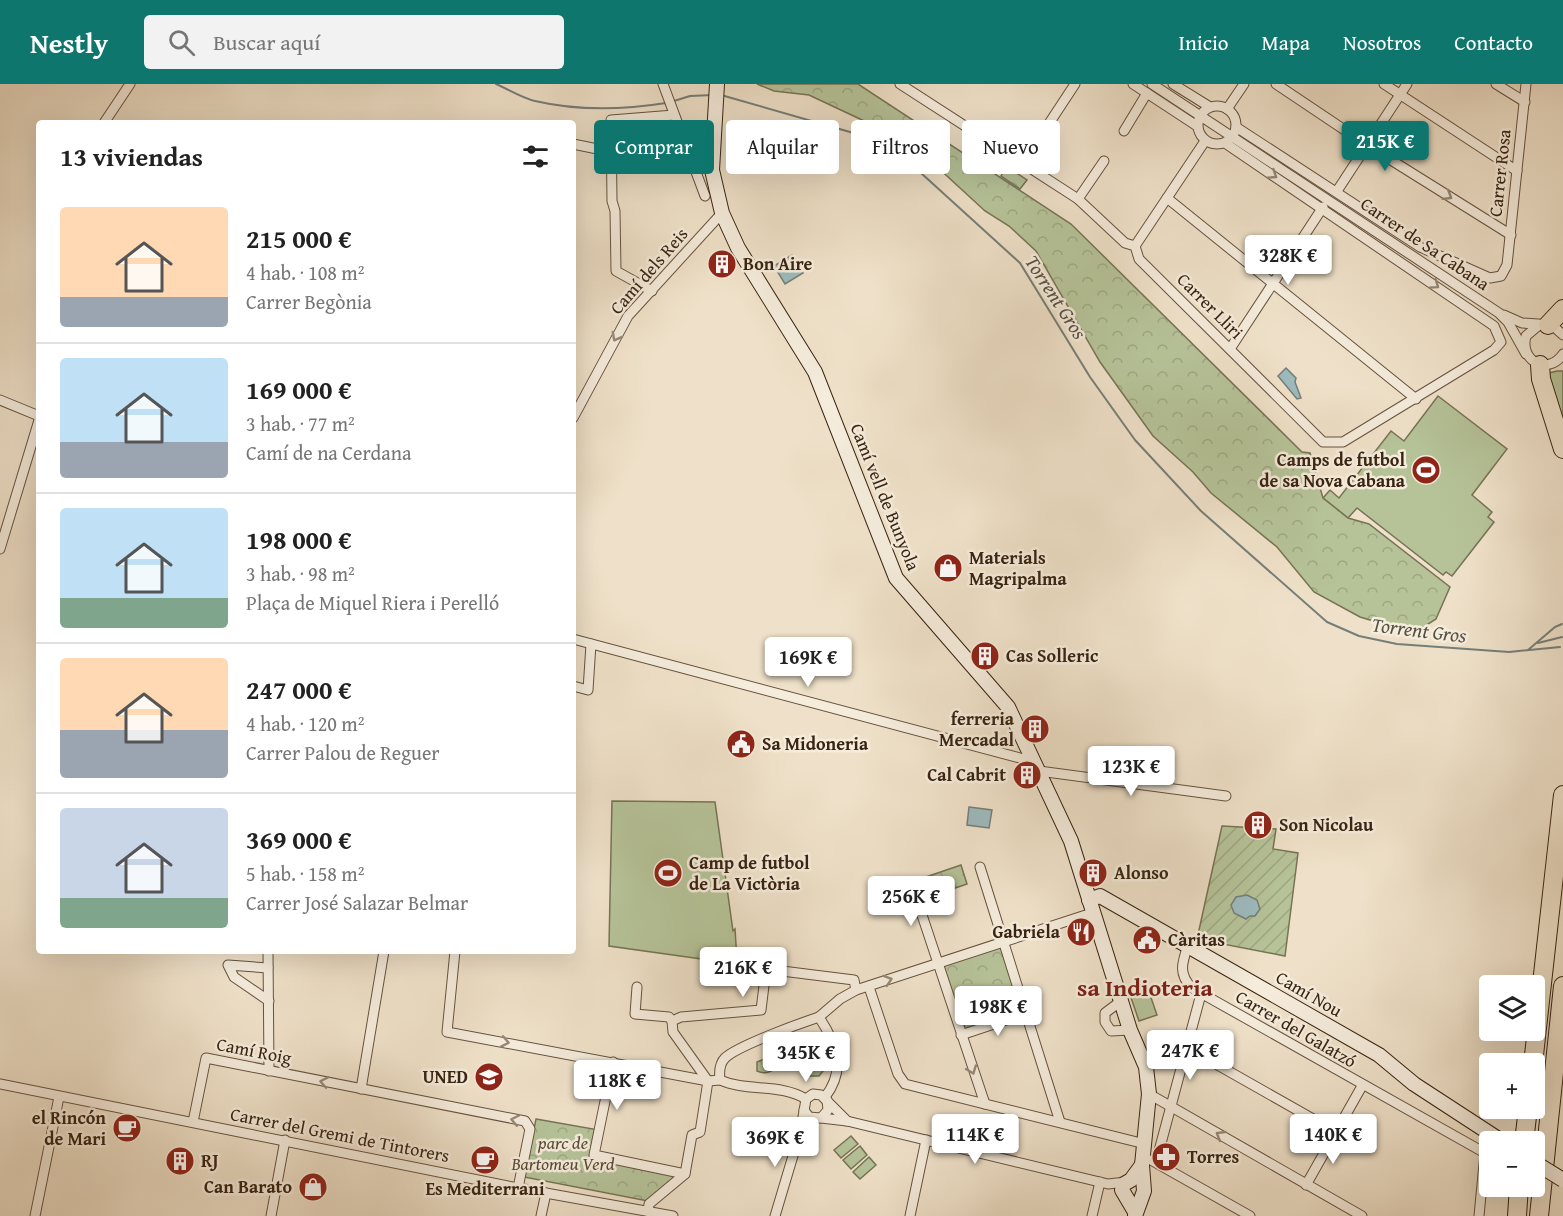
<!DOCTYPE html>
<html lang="es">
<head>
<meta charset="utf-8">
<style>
	:root { --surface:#fff; --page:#f2f2f2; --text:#222; --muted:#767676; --line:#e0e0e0; --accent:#0f766e }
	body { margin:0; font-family:"Gentium Book Plus",serif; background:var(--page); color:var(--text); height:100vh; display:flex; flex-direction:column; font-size:22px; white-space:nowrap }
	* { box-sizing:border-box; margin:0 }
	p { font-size:20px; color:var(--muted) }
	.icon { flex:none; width:33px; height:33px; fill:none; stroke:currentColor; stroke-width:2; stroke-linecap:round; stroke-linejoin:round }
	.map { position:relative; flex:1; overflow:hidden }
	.panel { position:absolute; left:36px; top:36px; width:540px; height:834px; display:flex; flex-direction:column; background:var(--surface); border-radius:6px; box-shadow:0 6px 24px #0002 }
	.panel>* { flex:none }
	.top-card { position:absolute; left:594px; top:36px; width:570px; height:54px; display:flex; gap:12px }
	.buttons { position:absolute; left:1479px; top:891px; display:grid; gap:12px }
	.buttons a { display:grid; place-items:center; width:66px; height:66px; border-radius:6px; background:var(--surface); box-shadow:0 6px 24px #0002; font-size:30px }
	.price { position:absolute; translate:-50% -51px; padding:0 14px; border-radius:6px; background:#fff; color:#222; font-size:20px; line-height:39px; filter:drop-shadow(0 2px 3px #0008) }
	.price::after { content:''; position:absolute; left:50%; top:36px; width:18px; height:14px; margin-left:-9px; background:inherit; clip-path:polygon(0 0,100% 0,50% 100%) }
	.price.on { background:var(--accent); color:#fff }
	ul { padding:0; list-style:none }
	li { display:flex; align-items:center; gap:18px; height:150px; padding:0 24px }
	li+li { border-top:2px solid var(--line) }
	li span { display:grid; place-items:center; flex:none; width:168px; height:120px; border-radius:6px; color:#555 }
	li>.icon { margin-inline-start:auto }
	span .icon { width:72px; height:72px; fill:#fffc; stroke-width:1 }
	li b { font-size:26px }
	h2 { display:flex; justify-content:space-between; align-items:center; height:72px; padding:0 24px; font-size:26px }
	.tag { padding:0 21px; border-radius:6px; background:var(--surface); box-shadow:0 6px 24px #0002; font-size:21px; line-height:54px }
	.tag.on { background:var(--accent); color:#fff }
	header { display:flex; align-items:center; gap:36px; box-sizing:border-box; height:84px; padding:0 30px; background:var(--accent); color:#fff }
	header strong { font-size:28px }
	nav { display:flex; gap:33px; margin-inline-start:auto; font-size:21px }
	.search { width:420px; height:54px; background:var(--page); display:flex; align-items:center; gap:15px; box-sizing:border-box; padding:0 21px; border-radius:6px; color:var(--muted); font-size:22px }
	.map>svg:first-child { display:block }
	.grass { fill:#b6c399; stroke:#777355; stroke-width:1.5 }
	.park { fill:url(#park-crowns); stroke:#777355; stroke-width:1.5 }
	.garden { fill:url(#garden-furrows); stroke:#777355; stroke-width:1.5 }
	.water { fill:#9dbbbf; stroke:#757e79; stroke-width:1.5 }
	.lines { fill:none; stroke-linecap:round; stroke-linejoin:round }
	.stream { stroke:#757e79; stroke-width:2 }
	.street-casing { stroke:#66523f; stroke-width:11 }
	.secondary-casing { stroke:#382311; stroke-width:16 }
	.highway-casing { stroke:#382311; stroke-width:20 }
	.street { stroke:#f5ecdc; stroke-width:9 }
	.secondary { stroke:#f5ecdc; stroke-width:14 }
	.highway { stroke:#efe1c9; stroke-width:18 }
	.secondary-bridge-casing { stroke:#382311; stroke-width:16; stroke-linecap:butt }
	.secondary-bridge { stroke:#f5ecdc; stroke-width:14 }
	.oneway { stroke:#968876 }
	.labels { text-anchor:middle; stroke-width:5; stroke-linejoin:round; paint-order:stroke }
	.street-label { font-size:18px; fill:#382311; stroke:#f5ecdc }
	.poi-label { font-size:18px; font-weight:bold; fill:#382311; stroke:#f5ecdc; text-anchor:start }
	.park-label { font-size:18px; font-style:italic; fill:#584b33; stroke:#f5ecdc }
	.water-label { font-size:20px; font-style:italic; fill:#565145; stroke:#f5ecdc }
	.district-label { font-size:24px; font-weight:bold; fill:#7a1f14; stroke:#f5ecdc }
</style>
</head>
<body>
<header>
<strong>Nestly</strong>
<div class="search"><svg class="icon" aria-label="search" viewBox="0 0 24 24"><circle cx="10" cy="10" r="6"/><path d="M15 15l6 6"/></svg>Buscar aquí</div>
<nav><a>Inicio</a><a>Mapa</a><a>Nosotros</a><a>Contacto</a></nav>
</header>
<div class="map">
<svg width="1563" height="1132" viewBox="0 0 1563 1132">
	<defs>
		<pattern id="park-crowns" width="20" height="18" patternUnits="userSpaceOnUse" patternTransform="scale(1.5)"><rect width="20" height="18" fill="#b6c399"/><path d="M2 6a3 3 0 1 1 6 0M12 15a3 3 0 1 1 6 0" fill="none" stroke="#9da783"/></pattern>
		<pattern id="garden-furrows" width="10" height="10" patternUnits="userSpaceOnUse" patternTransform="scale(1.5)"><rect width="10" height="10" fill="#b6c399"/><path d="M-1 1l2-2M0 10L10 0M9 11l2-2" fill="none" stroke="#9da783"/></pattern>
	</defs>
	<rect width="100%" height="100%" fill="#efe1c9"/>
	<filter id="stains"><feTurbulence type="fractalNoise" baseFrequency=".00333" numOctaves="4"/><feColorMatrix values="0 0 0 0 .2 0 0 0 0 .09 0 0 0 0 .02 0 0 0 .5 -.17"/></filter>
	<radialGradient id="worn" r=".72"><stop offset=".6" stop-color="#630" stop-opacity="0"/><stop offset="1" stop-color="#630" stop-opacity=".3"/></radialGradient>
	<!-- grass -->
	<g class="grass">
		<path d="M1557 287H1563V349L1545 290Z"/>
		<path d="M1438 312 1507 365 1472 411 1492 428 1488 433 1494 438 1452 492 1446 488 1443 491 1357 424 1348 434 1323 414 1330 406 1339 414 1391 347 1404 357Z"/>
		<path d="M612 717 715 718 733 847 735 845 737 876 730 879 609 862Z"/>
		<path d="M1146 899 1157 931 1139 937 1128 905Z"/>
		<path d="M851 1052 858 1060 841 1074 834 1066Z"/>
		<path d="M860 1062 867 1071 851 1085 843 1076Z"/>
		<path d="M869 1073 876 1081 860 1095 853 1088Z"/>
	</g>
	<!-- park -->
	<g class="park">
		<path d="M757 0H858L1071 140 1302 368 1310 369 1323 414 1348 434 1369 440 1450 503 1436 535 1419 546 1390 542 1360 533 1314 508 1277 463 1211 409 1193 388 1153 352 1100 278 1036 167 1009 142 985 127 911 59 809 11 774 7Z"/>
		<path d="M1006 82 1027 96 1020 105 1001 92Z"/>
		<path d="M961 781 967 800 926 814 920 795Z"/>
		<path d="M1004 858 1027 929 961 951 938 880Z"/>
		<path d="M817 963 823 973V987L819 992H809L802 987Z"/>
		<path d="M774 971H779L781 976C775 986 768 992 757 987V978Z"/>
		<path d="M536 1035 599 1046 594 1071 685 1090 653 1118 524 1093Z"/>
	</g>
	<!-- garden -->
	<path class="garden" d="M1222 742 1276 745 1273 765 1298 769 1285 872 1197 855Z"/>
	<!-- water -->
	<g class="water">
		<path d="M792 171 803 189 785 200 774 182Z"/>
		<path d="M1286 284 1296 294 1295 298 1301 314 1297 315 1278 292Z"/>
		<path d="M969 723 992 726 989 744 967 741Z"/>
		<path d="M1247 811 1257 816 1260 825 1255 832H1250L1246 835 1234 829 1231 821 1236 813Z"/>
	</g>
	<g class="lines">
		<!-- stream -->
		<g class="stream">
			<path d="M496 0C508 5 522 14 535 17 578 27 622 26 666 19"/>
			<path d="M721 11 857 50 921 89 1020 179 1090 293 1135 356 1201 427 1327 538 1359 552 1397 560 1509 568 1560 563"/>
			<path d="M674 17 690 12 713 11"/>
			<path d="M1538 559 1562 553"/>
			<path d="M1528 566 1555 543 1562 540"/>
		</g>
		<!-- street casing -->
		<g class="street-casing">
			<g id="street">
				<path d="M663 0 705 112"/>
				<path d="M900 0 1078 115 1125 159 1135 162 1139 175 1323 358H1343L1494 266 1501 258 1494 242 1225 59"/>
				<path d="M1133 0 1197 42"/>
				<path d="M1152 0 1499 229 1508 238 1526 270"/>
				<path d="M1173 0 1210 23"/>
				<path d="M1276 0 1367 61 1511 151"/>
				<path d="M1384 0 1517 87"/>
				<path d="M1496 0 1525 18"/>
				<circle cx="1217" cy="41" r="19"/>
				<path d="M1227 25 1244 0"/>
				<path d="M104 39 130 0"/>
				<path d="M1236 43 1420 163 1490 194 1501 192 1507 181 1526 0"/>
				<path d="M1124 47 1147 9"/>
				<path d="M573 60 612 68"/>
				<path d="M1023 79 1075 0"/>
				<path d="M1337 107 1407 0"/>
				<path d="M1167 114 1416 315"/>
				<path d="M1078 115 1104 77"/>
				<path d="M1135 162 1205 57"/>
				<path d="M652 207 616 187 615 127 612 117 611 36 674 31"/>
				<path d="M1504 231 1522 239 1552 241 1563 251"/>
				<path d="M1539 241 1526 252C1519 277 1548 292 1563 270"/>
				<path d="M1230 265 1323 123"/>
				<path d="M0 316 39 332"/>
				<path d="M573 334 628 232 722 129"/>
				<path d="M0 465 39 336"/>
				<path d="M573 555 1035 678"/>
				<path d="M573 602 588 606 591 560"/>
				<path d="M1039 687 1226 712"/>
				<path d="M980 783 1060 1038"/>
				<path d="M911 798 985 1020"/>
				<path d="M1188 861C1182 879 1178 890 1192 904L1485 1069 1479 1132"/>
				<path d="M268 867 269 987"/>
				<path d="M455 867 447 948 708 997 720 996"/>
				<path d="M268 884 228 881 234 893 269 917"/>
				<path d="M637 903 635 930 669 933 672 937"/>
				<path d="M869 903 898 990 905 1000 1145 1060"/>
				<path d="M1121 917 1105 929V938L1111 947 1130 946"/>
				<path d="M819 933 840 915 856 906 1092 829"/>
				<path d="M961 951 1027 929"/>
				<path d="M1186 963 1336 1048"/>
				<path d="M613 978 594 1071 685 1090"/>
				<path d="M0 1000 518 1104 673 1132"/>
				<path d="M361 1005 384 867"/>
				<path d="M1149 1010 1362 1132"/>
				<path d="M806 1015C780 999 747 1008 720 996 719 988 719 980 725 974 737 962 801 939 819 933 836 959 847 985 825 1013"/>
				<path d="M804 1026 809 1033 821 1034 828 1026 827 1016"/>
				<path d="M821 1034 847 1037 1108 1100 1126 1098"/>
				<path d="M193 1038 206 974 525 1037 530 1045 518 1104"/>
				<path d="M1151 1076 1250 1132"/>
				<path d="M1156 1078 1201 910"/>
				<path d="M1306 1101 1362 1002"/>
				<path d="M648 1127 649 1120 685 1090 692 1051 700 1048 708 997 673 948 672 937 681 933 761 926 766 885 854 896 856 906"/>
				<path d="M35 1132 59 1013"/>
				<path d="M271 1132 285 1056"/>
				<path d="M541 1132 546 1109"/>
				<path d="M775 1132 801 1045 806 1015 813 1010 821 1011 847 1037"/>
				<path d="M910 1132 926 1056"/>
				<path d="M1092 1132 1100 1098"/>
			</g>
		</g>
		<!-- secondary casing -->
		<g class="secondary-casing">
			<g id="secondary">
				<path d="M717 0 712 86 722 129 738 164 815 288 896 494 1008 623 1071 757 1130 946 1146 983 1149 1010 1142 1081 1144 1107 1135 1132"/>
				<path d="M1089 816 1100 812 1379 971 1414 1000 1503 1058"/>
				<path d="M1135 1128 1122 1106 1124 1100 1131 1096 1142 1081"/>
			</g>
		</g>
		<!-- highway casing -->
		<g class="highway-casing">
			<g id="highway">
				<path d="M1548 241 1563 225"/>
				<path d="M1540 281 1541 295 1563 365"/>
				<path d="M1533 980 1563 711"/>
				<path d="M1524 1058 1528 1024"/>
				<path d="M1517 1132 1519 1102"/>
				<path d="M1539 1132 1563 902"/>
			</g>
		</g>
		<!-- street -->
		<use href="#street" class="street"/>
		<!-- secondary -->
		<use href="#secondary" class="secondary"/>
		<!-- highway -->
		<use href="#highway" class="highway"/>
		<!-- secondary-bridge casing -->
		<g class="secondary-bridge-casing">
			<path id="secondary-bridge" d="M1534 1078 1563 1096"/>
		</g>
		<!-- secondary-bridge -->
		<use href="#secondary-bridge" class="secondary-bridge"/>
	</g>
	<!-- one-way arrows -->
	<defs><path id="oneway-chevron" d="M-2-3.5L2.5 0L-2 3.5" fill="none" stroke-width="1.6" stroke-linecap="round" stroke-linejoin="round" transform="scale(1.5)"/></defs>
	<g class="oneway">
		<use href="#oneway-chevron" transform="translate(1273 91) rotate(33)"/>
		<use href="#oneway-chevron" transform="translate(1448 112) rotate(32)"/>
		<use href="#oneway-chevron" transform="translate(1435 201) rotate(35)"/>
		<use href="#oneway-chevron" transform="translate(616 253) rotate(118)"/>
		<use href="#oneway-chevron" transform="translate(888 896) rotate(-18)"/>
		<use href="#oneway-chevron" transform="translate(505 958) rotate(11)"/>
		<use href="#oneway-chevron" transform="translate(972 986) rotate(70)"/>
		<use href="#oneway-chevron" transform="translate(324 998) rotate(-169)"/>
		<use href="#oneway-chevron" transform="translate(515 1036) rotate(-168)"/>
		<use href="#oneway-chevron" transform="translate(1220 1051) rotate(-150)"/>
	</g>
	<!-- icons -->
	<defs>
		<g id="building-disc" transform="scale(1.5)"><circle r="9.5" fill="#8f2418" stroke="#f5ecdc"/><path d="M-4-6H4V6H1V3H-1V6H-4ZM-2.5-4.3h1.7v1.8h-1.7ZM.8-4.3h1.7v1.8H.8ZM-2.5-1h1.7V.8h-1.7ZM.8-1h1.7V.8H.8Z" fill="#fff"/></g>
		<g id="stadium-disc" transform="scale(1.5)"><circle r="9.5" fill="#8f2418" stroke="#f5ecdc"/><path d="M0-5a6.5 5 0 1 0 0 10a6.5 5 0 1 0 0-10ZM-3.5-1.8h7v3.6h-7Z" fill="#fff"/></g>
		<g id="shop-disc" transform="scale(1.5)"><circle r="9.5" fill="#8f2418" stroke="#f5ecdc"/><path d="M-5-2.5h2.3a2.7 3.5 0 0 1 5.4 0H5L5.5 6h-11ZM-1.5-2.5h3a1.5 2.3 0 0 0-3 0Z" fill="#fff"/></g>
		<g id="civic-disc" transform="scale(1.5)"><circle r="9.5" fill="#8f2418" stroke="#f5ecdc"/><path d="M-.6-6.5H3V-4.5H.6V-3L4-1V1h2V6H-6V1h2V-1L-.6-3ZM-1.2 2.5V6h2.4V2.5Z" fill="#fff"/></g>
		<g id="restaurant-disc" transform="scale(1.5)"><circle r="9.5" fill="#8f2418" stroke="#f5ecdc"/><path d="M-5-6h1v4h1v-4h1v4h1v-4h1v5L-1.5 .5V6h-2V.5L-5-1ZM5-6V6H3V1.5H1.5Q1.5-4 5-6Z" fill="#fff"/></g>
		<g id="university-disc" transform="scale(1.5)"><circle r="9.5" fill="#8f2418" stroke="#f5ecdc"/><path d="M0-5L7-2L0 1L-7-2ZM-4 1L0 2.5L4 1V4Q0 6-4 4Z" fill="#fff"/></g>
		<g id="cafe-disc" transform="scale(1.5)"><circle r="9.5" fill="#8f2418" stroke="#f5ecdc"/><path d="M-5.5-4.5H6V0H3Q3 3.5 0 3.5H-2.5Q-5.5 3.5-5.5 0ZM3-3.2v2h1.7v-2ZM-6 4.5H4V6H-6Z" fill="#fff"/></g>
		<g id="pharmacy-disc" transform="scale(1.5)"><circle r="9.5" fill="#8f2418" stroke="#f5ecdc"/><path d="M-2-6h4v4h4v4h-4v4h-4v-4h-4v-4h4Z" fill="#fff"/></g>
	</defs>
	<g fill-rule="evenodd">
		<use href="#building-disc" x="722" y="180"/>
		<use href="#stadium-disc" x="1426" y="386"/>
		<use href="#shop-disc" x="948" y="484"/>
		<use href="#building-disc" x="985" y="572"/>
		<use href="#building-disc" x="1035" y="645"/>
		<use href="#civic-disc" x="741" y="660"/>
		<use href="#building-disc" x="1027" y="691"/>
		<use href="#building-disc" x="1258" y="741"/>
		<use href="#stadium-disc" x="668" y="789"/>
		<use href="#building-disc" x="1093" y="789"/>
		<use href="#restaurant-disc" x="1081" y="848"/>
		<use href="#civic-disc" x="1147" y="856"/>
		<use href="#university-disc" x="489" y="993"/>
		<use href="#cafe-disc" x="127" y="1044"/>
		<use href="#pharmacy-disc" x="1166" y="1073"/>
		<use href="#cafe-disc" x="485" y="1076"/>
		<use href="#building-disc" x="180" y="1077"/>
		<use href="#shop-disc" x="313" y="1103"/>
	</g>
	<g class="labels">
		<!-- street labels -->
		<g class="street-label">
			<text transform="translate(1500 89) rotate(-84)" y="6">Carrer Rosa</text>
			<text transform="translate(1425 160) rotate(34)" y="6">Carrer de Sa Cabana</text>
			<text transform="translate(649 187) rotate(-49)" y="6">Camí dels Reis</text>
			<text transform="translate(1210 222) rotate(45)" y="6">Carrer Lliri</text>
			<text transform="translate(885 413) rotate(68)" y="6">Camí vell de Bunyola</text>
			<text transform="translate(1309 910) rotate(30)" y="6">Camí Nou</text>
			<text transform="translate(1296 945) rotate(30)" y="6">Carrer del Galatzó</text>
			<text transform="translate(254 967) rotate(11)" y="6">Camí Roig</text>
			<text transform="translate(340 1051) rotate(11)" y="6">Carrer del Gremi de Tintorers</text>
		</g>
		<!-- poi labels -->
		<g class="poi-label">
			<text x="743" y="186">Bon Aire</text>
			<text x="1405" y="382" text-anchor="end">Camps de futbol<tspan x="1405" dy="21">de sa Nova Cabana</tspan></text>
			<text x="969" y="480">Materials<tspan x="969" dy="21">Magripalma</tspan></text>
			<text x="1006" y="578">Cas Solleric</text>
			<text x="1014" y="641" text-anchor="end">ferreria<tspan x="1014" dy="21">Mercadal</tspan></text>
			<text x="762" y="666">Sa Midoneria</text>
			<text x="1006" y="697" text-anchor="end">Cal Cabrit</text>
			<text x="1279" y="747">Son Nicolau</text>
			<text x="689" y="785">Camp de futbol<tspan x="689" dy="21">de La Victòria</tspan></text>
			<text x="1114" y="795">Alonso</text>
			<text x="1060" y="854" text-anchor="end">Gabriela</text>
			<text x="1168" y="862">Càritas</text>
			<text x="468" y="999" text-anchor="end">UNED</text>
			<text x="106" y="1040" text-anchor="end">el Rincón<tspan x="106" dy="21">de Mari</tspan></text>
			<text x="1187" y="1079">Torres</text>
			<text x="201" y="1083">RJ</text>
			<text x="292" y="1109" text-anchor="end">Can Barato</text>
			<text x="485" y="1111" text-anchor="middle">Es Mediterrani</text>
		</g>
		<!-- park labels -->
		<g class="park-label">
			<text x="563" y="1065">parc de<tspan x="563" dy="21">Bartomeu Verd</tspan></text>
		</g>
		<!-- water labels -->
		<g class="water-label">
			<text transform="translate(1056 213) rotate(57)" y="7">Torrent Gros</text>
			<text transform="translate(1419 546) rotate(7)" y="7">Torrent Gros</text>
		</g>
		<!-- district labels -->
		<g class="district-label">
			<text x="1145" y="912">sa Indioteria</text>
		</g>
	</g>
	<rect width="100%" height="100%" filter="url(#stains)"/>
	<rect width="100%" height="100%" fill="url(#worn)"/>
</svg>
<div class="buttons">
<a><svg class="icon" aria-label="layers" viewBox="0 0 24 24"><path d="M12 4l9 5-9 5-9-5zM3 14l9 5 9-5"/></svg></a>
<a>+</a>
<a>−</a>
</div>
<b class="price on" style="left:1385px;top:88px">215K €</b>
<b class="price" style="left:1288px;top:202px">328K €</b>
<b class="price" style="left:808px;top:604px">169K €</b>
<b class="price" style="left:1131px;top:713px">123K €</b>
<b class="price" style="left:911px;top:843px">256K €</b>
<b class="price" style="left:743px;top:914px">216K €</b>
<b class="price" style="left:998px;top:953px">198K €</b>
<b class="price" style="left:1190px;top:997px">247K €</b>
<b class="price" style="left:806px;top:999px">345K €</b>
<b class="price" style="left:617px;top:1027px">118K €</b>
<b class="price" style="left:975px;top:1081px">114K €</b>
<b class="price" style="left:1333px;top:1081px">140K €</b>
<b class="price" style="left:775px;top:1084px">369K €</b>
<div class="top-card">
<a class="tag on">Comprar</a>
<a class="tag">Alquilar</a>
<a class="tag">Filtros</a>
<a class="tag">Nuevo</a>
</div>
<section class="panel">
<h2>13 viviendas<svg class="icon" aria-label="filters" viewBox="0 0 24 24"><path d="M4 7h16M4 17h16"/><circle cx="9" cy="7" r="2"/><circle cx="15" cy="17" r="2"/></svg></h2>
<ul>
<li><span style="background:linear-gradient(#ffd9b3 75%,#9aa5b1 0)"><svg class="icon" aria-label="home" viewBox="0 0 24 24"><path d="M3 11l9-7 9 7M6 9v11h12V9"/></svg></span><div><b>215 000 €</b><p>4 hab. · 108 m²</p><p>Carrer Begònia</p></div></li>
<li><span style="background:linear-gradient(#bfe0f5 70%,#9aa5b1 0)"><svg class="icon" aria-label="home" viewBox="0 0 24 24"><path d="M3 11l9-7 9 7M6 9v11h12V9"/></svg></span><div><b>169 000 €</b><p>3 hab. · 77 m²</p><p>Camí de na Cerdana</p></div></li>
<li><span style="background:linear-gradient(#bfe0f5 75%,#7fa58c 0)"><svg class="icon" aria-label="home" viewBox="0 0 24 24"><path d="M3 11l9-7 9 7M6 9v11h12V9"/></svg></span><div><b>198 000 €</b><p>3 hab. · 98 m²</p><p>Plaça de Miquel Riera i Perelló</p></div></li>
<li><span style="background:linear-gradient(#ffd9b3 60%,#9aa5b1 0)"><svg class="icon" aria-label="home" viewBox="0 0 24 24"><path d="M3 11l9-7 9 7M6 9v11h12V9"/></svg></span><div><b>247 000 €</b><p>4 hab. · 120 m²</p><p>Carrer Palou de Reguer</p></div></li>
<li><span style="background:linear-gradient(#c9d6e8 75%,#7fa58c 0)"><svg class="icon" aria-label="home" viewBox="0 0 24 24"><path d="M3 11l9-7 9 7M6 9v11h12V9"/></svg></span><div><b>369 000 €</b><p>5 hab. · 158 m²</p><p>Carrer José Salazar Belmar</p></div></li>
</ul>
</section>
</div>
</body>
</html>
